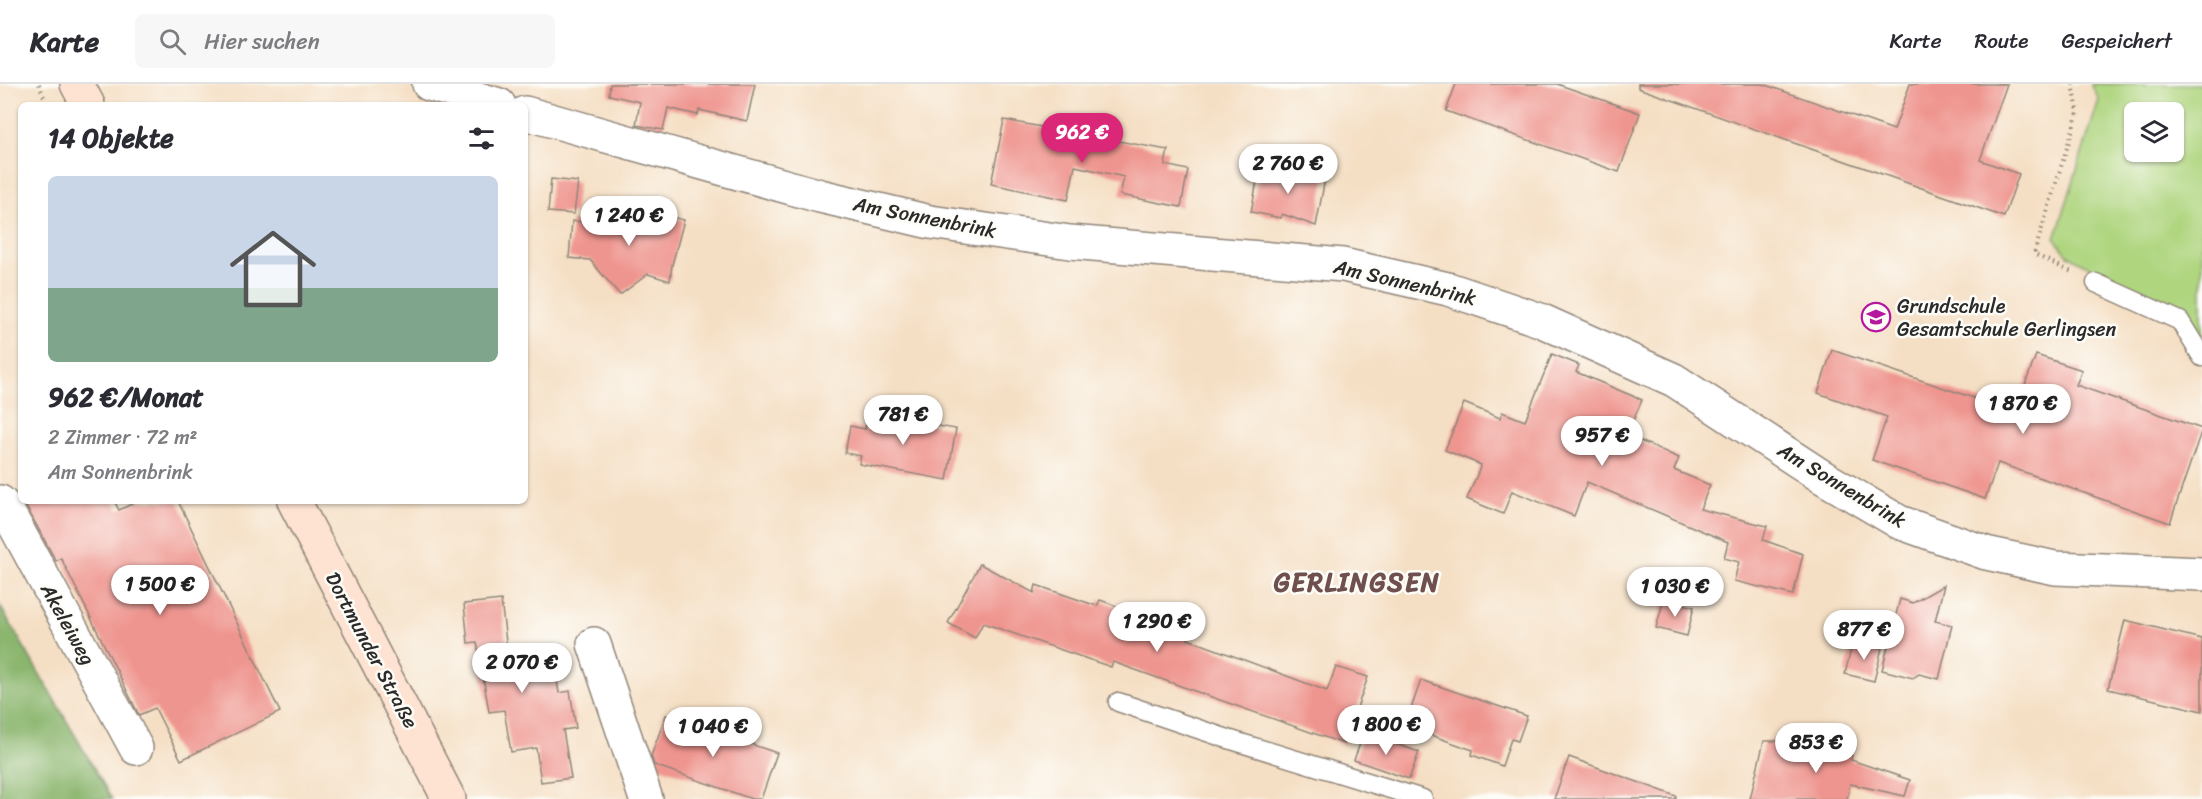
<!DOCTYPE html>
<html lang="de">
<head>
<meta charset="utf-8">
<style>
	:root { --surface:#fff; --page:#f7f7f7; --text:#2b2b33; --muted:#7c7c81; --line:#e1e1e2; --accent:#db2777 }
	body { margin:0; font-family:Sriracha,sans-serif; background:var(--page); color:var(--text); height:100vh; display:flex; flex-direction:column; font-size:22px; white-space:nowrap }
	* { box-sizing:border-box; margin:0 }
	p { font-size:20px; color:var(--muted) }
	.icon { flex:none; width:33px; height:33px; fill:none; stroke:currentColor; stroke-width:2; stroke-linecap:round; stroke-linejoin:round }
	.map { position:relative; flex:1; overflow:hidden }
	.details { position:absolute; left:18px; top:18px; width:510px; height:402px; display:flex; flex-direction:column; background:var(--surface); border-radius:9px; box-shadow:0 2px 4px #0004 }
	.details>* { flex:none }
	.controls { position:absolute; left:2124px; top:18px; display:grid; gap:12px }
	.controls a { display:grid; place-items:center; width:60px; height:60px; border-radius:9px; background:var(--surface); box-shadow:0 2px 4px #0004; font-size:30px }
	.price { position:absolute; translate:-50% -51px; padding:0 14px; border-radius:21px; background:#fff; color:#222; font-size:20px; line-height:39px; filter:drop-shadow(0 2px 3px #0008) }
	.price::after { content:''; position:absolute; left:50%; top:36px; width:18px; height:14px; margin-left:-9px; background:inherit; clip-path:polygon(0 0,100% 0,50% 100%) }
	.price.current { background:var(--accent); color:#fff }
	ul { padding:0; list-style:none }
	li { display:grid; align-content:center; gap:12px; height:318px; padding:0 30px }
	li+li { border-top:2px solid var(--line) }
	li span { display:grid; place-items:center; height:186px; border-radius:9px; color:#555 }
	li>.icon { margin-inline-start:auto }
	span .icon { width:108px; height:108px; fill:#fffc; stroke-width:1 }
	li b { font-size:26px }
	h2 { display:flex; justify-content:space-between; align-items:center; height:72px; padding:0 30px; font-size:26px }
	header { display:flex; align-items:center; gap:36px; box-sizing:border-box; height:84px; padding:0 30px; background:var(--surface); border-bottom:2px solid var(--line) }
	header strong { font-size:28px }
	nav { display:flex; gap:33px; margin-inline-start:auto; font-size:21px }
	.search { width:420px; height:54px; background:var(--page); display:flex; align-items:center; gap:15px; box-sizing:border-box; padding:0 21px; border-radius:9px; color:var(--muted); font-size:22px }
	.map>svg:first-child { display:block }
	.green { fill:#afd57f; stroke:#6d8055; stroke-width:1.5; fill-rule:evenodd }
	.forest { fill:#8bb66e; stroke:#5b704c; stroke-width:1.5 }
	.building { fill:#ef958f }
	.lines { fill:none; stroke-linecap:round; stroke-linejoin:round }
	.service-casing { stroke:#908578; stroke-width:21 }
	.minor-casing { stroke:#908578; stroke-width:36 }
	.secondary-casing { stroke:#908578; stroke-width:36 }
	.path { stroke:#908578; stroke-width:4; stroke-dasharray:1.5 4.5; stroke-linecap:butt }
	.service { stroke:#fff; stroke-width:18 }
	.minor { stroke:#fff; stroke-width:33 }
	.secondary { stroke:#fee3d2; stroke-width:33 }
	.labels { text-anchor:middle; stroke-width:5; stroke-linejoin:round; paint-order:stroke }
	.street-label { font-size:20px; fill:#2b2b2b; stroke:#fdfcf7 }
	.poi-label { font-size:20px; fill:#2b2b2b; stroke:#fdfcf7; text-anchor:start }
	.district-label { font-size:26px; font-weight:bold; letter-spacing:1.5px; fill:#70504e; stroke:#fdfcf7 }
</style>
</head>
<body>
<header>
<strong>Karte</strong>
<div class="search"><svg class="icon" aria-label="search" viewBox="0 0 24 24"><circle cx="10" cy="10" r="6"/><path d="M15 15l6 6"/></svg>Hier suchen</div>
<nav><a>Karte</a><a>Route</a><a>Gespeichert</a></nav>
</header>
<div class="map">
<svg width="2202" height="715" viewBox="0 0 2202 715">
	<rect width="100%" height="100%" fill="#fdfcf7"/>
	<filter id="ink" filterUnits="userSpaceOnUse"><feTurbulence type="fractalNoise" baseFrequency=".0167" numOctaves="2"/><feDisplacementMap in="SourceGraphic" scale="12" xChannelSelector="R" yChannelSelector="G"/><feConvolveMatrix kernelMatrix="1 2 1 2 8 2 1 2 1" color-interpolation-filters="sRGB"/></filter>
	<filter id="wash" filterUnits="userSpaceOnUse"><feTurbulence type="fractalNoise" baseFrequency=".008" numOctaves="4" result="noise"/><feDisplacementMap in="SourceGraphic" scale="24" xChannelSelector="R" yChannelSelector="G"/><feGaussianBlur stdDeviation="1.35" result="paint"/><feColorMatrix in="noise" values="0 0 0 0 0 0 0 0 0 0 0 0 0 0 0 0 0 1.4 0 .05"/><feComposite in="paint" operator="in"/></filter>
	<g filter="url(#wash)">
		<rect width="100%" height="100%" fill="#f5dfc4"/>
		<!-- green -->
		<path class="green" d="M2091 0H2202V253L2196 243 2068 171 2055 155 2099 16ZM2134 28H2174V68H2134Z"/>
		<!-- forest -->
		<path class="forest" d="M0 522 112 715H0Z"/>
		<g id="blocks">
			<!-- building -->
			<g class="building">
				<path d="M610 0H755L747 37 699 26 698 31 668 24 663 46 636 41 640 18 609 11Z"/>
				<path d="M1456 0H1557L1640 29 1619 88 1446 27Z"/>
				<path d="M1638 0H1763L1894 46 1910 0H2007L1980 76 2019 90 2004 133 1638 4Z"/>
				<path d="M1004 36 1168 66 1165 81 1188 86 1181 123 1120 111 1124 93 1075 82 1068 116 991 100Z"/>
				<path d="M1260 82 1325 95 1316 142 1282 130 1281 134 1251 128Z"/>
				<path d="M551 95 578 98 574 130 548 128Z"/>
				<path d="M641 118 669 128 668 132 684 136 672 181 670 197 648 190 620 211 590 176 569 174 572 137 639 143Z"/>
				<path d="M1832 266 2015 328 2036 271 2082 286 2076 301 2202 345 2170 439 1998 379 1985 415 1872 376 1887 333 1818 309Z"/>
				<path d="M1552 270 1579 281 1576 288 1642 316 1627 351 1679 374 1674 386 1710 401 1700 425 1767 442 1763 456 1803 470 1793 511 1734 497 1739 478 1724 474 1728 458 1587 398 1574 432 1512 407 1503 430 1467 415 1481 381 1445 366 1464 319 1500 334 1502 328 1525 337Z"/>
				<path d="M868 330 956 345 947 396 859 380 861 372 845 369 850 342 865 345Z"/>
				<path d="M36 417H114L119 426 138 417H178L280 628 181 676 155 624 139 631 61 474 56 477 26 422Z"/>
				<path d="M980 480 1034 509 1036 501 1097 522 1100 516 1190 549 1188 555 1327 607 1336 583 1368 593 1344 660 1113 578 1111 583 983 539 975 554 948 539Z"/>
				<path d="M1944 501 1935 537 1952 541 1939 595 1919 590 1913 594 1882 586 1900 515 1913 519Z"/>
				<path d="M1664 515 1694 523 1687 552 1656 544Z"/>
				<path d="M501 516 508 574H510L512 590 555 584 559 609 570 607 576 644 563 646 571 694 541 698 536 664 511 668 504 626 489 628 477 558 468 559 464 520Z"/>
				<path d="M2125 536 2202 555V627L2108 605Z"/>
				<path d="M1853 557 1882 564 1874 597 1845 590Z"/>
				<path d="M1421 596 1527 632 1518 657 1511 655 1502 682 1472 671 1473 666 1405 642Z"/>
				<path d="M666 631 777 669 761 715H752L654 681 651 672Z"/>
				<path d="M1364 649 1419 668 1409 695 1354 676Z"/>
				<path d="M1764 657H1797L1852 671 1851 676 1910 696 1905 712 1850 700 1847 715H1750Z"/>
				<path d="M1569 673 1676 712V715H1554Z"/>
			</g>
		</g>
	</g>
	<g filter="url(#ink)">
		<use href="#blocks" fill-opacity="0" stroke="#908578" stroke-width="1.5"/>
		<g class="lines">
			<!-- service casing -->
			<g class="service-casing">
				<g id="service">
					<path d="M2096 199 2180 237 2202 273"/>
					<path d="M1118 618 1228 655 1423 715"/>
				</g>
			</g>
			<!-- minor casing -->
			<g class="minor-casing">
				<g id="minor">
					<path d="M429 0 499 21"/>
					<path d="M525 29 820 112 930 138 1070 158 1343 181 1448 205 1540 236 1674 296 1821 392 1899 438 1986 469 2055 484 2202 490"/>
					<path d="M0 418 5 423 136 664"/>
					<path d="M594 560 646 715"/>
				</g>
			</g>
			<!-- secondary casing -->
			<g class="secondary-casing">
				<g id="secondary">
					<path d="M77 0 88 21"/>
					<path d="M294 417 449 715"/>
				</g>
			</g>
			<!-- path -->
			<g class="path">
				<path d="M39 0 44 13"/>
				<path d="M2073 0 2078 28 2034 170 2074 189"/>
			</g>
			<!-- service -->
			<use href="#service" class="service"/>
			<!-- minor -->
			<use href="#minor" class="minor"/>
			<!-- secondary -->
			<use href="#secondary" class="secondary"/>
		</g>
	</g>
	<!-- icons -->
	<defs>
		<g id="school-ring" transform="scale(1.5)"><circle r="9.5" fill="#fdfcf7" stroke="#b5179e" stroke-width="1.5"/><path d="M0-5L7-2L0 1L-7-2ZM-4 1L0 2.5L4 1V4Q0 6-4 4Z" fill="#b5179e"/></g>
	</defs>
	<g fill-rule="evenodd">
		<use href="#school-ring" x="1876" y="233"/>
	</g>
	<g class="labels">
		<!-- street labels -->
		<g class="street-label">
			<text transform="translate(925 133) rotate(11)" y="7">Am Sonnenbrink</text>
			<text transform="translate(1405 198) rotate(13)" y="7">Am Sonnenbrink</text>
			<text transform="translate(1842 401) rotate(31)" y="7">Am Sonnenbrink</text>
			<text transform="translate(68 540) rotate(61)" y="7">Akeleiweg</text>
			<text transform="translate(372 566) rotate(62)" y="7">Dortmunder Straße</text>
		</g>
		<!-- poi labels -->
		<g class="poi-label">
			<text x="1897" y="229">Grundschule<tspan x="1897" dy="23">Gesamtschule Gerlingsen</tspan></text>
		</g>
		<!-- district labels -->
		<g class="district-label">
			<text x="1357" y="507">GERLINGSEN</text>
		</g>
	</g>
</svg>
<div class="controls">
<a><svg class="icon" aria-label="layers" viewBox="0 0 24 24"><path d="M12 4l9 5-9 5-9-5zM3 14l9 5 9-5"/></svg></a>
</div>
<b class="price current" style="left:1082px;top:80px">962 €</b>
<b class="price" style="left:1288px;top:111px">2 760 €</b>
<b class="price" style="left:629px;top:163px">1 240 €</b>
<b class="price" style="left:2023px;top:351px">1 870 €</b>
<b class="price" style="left:903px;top:362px">781 €</b>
<b class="price" style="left:1602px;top:383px">957 €</b>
<b class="price" style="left:160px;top:532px">1 500 €</b>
<b class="price" style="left:1675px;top:534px">1 030 €</b>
<b class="price" style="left:1157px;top:569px">1 290 €</b>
<b class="price" style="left:1864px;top:577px">877 €</b>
<b class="price" style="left:522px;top:610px">2 070 €</b>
<b class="price" style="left:1386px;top:672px">1 800 €</b>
<b class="price" style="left:713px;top:674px">1 040 €</b>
<b class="price" style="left:1816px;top:690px">853 €</b>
<section class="details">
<h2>14 Objekte<svg class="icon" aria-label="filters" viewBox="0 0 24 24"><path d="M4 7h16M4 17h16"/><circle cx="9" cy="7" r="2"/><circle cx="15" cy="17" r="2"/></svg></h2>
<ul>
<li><span style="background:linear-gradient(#c9d6e8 60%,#7fa58c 0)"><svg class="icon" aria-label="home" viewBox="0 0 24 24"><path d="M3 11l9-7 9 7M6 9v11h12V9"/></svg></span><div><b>962 €/Monat</b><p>2 Zimmer · 72 m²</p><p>Am Sonnenbrink</p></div></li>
</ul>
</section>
</div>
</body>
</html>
